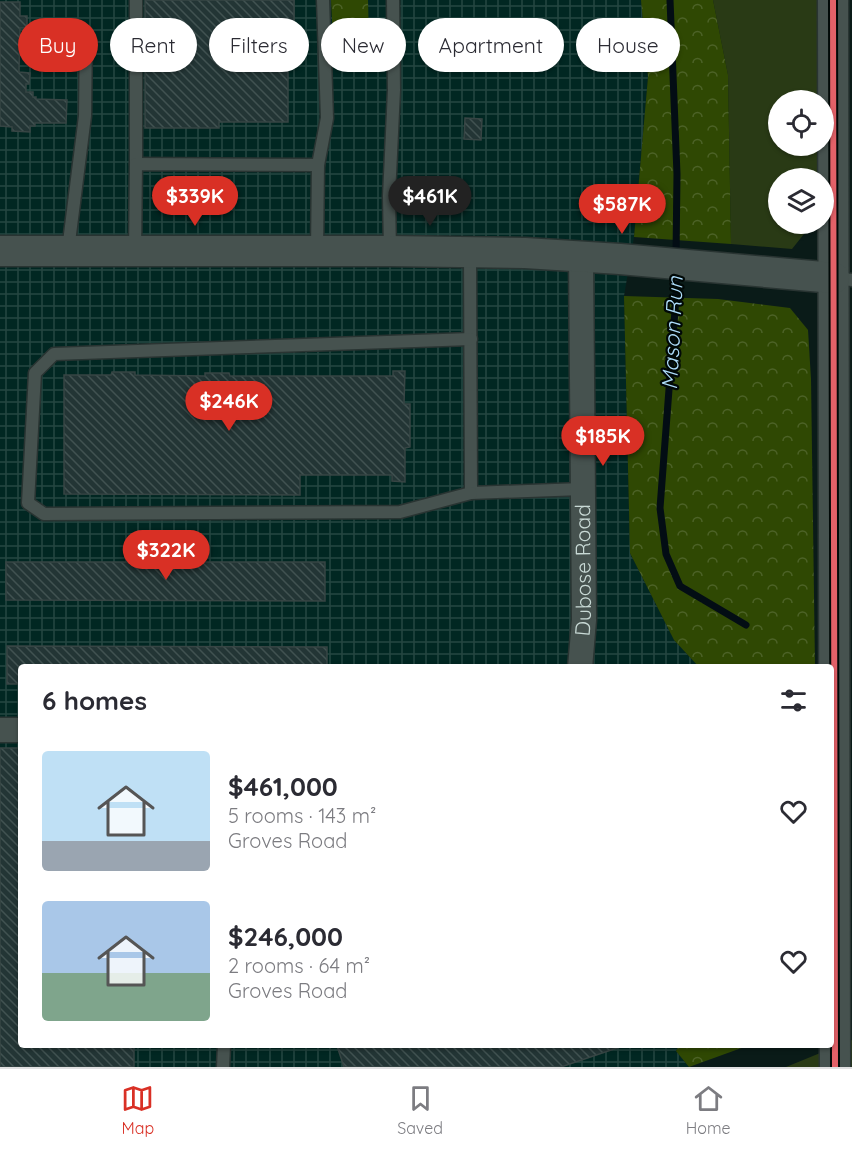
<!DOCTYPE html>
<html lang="en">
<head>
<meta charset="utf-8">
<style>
	:root { --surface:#fff; --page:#f2f2f3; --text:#2b2b33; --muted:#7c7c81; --line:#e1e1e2; --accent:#d93025 }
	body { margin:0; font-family:Quicksand,sans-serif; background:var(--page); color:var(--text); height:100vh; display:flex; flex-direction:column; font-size:22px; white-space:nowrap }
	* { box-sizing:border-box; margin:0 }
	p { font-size:20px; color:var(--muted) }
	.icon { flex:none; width:33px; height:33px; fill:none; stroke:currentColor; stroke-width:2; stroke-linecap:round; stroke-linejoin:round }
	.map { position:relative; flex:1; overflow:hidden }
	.sheet { position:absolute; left:18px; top:664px; width:816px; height:384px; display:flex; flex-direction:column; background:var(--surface); border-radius:6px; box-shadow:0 2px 4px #0004 }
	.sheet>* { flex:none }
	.top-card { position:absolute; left:18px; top:18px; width:816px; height:54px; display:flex; gap:12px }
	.tools { position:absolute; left:768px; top:90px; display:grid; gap:12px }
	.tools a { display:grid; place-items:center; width:66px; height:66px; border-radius:50%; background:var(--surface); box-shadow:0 2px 4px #0004; font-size:30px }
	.price { position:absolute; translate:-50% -51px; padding:0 14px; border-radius:21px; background:var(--accent); color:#fff; font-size:20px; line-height:39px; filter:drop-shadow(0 2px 3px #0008) }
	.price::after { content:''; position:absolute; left:50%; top:36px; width:18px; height:14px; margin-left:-9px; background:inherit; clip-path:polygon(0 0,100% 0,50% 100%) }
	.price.active { background:#222; color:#fff }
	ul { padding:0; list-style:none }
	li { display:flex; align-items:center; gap:18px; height:150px; padding:0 24px }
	li span { display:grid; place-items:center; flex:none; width:168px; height:120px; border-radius:6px; color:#555 }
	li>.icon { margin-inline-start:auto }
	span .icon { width:72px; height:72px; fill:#fffc; stroke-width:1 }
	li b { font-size:26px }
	h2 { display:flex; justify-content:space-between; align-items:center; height:72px; padding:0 24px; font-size:26px }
	.tag { padding:0 21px; border-radius:27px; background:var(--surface); box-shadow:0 2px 4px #0004; font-size:21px; line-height:54px }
	.tag.active { background:var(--accent); color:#fff }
	.menu { display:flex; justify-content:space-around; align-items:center; height:84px; border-top:2px solid var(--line); background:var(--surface); font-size:16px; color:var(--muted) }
	.menu a { display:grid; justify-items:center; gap:3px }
	.menu .active { color:var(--accent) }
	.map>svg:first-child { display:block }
	.industrial { fill:url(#industrial-grid) }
	.green { fill:#293a15 }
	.forest { fill:url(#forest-crowns) }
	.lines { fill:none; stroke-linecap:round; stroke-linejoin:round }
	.stream { stroke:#030d14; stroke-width:7 }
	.building { fill:url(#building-back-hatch); stroke:#374544; stroke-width:1.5 }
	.service-casing { stroke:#293432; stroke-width:15 }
	.minor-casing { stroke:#293432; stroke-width:27 }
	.tertiary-casing { stroke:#293432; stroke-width:33 }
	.service { stroke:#46524f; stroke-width:12 }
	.minor { stroke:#46524f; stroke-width:24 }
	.tertiary { stroke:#46524f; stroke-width:30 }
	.bus-1-casing { stroke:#010907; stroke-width:10 }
	.bus-1 { stroke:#e36168; stroke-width:6 }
	.labels { text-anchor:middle; stroke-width:4.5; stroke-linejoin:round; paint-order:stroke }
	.street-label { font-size:21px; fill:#c8d9d5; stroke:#010907 }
	.water-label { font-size:22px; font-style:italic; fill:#aeddfb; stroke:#010907 }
</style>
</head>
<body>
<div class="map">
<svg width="852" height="1067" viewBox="0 0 852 1067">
	<defs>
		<pattern id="industrial-grid" width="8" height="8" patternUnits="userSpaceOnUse" patternTransform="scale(1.5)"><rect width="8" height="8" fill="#012722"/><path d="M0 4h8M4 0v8" fill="none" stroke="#254641"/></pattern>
		<pattern id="forest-crowns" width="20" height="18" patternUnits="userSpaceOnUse" patternTransform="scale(1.5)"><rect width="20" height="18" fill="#2f4803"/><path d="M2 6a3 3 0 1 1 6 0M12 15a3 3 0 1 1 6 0" fill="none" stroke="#4c6227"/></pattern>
		<pattern id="building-back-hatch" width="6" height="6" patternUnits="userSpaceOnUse" patternTransform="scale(1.5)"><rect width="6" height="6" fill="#233535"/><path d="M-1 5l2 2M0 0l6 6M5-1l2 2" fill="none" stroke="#415251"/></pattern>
	</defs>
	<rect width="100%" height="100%" fill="#0a1b18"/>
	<!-- industrial -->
	<path class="industrial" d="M0 0H331L333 38 368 39V0H641L648 77 634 237 624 296 630 553 674 640 699 667 21 668V1046H679L676 1051 689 1067H0Z"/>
	<!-- green -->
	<g class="green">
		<path d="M713 0H821L820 100H778V146H819V178H778V224H812L792 249 731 244 728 75Z"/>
		<path d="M852 1040V1067H786Z"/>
	</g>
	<!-- forest -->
	<g class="forest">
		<path d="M331 0H368L369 39H333Z"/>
		<path d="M641 0H713L728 75 731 244 634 237 648 77Z"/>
		<path d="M624 296 718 299 790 308 808 330 811 379 815 667H699L674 640 630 553Z"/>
		<path d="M679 1046H747L689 1067 676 1051Z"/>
	</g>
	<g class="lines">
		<!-- stream -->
		<g class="stream">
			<path d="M670 0 677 174 676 256"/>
			<path d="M676 270V297L660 508 666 554 680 586 746 625"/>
		</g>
	</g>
	<!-- building -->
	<g class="building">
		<path d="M145 0H294V50H288V122H219V128H145Z"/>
		<path d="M0 2H20V16H27V28H20L19 72 30 73 29 84H26V92H33V97H36V99L67 100 66 123H35V126H30V132L12 131V127L0 126Z"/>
		<path d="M465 118 482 119 481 140 464 139Z"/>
		<path d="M393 371H405L404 404H410V447L405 448V482L392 481V475H300V495L64 494V375H111L112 372H135V375L205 376V373H229L230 376H393Z"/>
		<path d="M6 562H325V601L6 600Z"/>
		<path d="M7 646 327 647V668H21V684H7Z"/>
		<path d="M0 748H21V1046H134V1067H0Z"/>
		<path d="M337 1046H623L561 1067H344Z"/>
	</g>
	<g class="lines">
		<!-- service casing -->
		<g class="service-casing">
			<g id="service">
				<path d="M136 0V164"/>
				<path d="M318 165 327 118 323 0"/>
				<path d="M68 250 85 116 86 32"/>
				<path d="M135 251 136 164 318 165 317 250"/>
				<path d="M390 251 389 196 394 90 393 0"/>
				<path d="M470 253 471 493 582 489"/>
				<path d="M834 278 852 280"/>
				<path d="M471 339 54 354 35 373 28 503 44 514 400 512 471 493"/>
				<path d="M223 1067 224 1046"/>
			</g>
		</g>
		<!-- minor casing -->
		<g class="minor-casing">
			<g id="minor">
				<path id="s1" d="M580 668 584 620 581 256"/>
				<path d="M0 730H21"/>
			</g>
		</g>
		<!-- tertiary casing -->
		<g class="tertiary-casing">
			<g id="tertiary">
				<path d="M833 0 835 1067"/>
				<path d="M0 251H390L525 253 620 259 834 278"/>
			</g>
		</g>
		<!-- service -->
		<use href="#service" class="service"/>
		<!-- minor -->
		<use href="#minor" class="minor"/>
		<!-- tertiary -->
		<use href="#tertiary" class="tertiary"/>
		<!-- bus-1 casing -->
		<g class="bus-1-casing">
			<path id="bus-1" d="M833 0 835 1067"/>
		</g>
		<!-- bus-1 -->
		<use href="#bus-1" class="bus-1"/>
	</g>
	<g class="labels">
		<!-- street labels -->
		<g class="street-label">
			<text dy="7" stroke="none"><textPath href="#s1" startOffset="98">Dubose Road</textPath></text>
		</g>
		<!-- water labels -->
		<g class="water-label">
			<text transform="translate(672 333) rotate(-87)" y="8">Mason Run</text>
		</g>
	</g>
</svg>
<div class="tools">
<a><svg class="icon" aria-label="locate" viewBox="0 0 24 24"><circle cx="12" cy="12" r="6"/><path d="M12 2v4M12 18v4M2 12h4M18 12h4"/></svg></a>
<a><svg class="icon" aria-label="layers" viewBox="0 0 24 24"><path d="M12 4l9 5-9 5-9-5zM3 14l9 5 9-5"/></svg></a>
</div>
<b class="price" style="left:195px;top:227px">$339K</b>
<b class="price active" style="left:430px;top:227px">$461K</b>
<b class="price" style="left:622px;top:235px">$587K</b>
<b class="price" style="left:229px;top:432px">$246K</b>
<b class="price" style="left:603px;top:467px">$185K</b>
<b class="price" style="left:166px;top:581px">$322K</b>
<div class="top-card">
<a class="tag active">Buy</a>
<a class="tag">Rent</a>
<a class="tag">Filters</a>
<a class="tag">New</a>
<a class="tag">Apartment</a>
<a class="tag">House</a>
</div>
<section class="sheet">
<h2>6 homes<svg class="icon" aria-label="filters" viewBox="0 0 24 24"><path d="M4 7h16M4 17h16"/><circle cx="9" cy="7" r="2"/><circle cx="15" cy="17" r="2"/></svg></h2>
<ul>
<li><span style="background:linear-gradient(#bfe0f5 75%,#9aa5b1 0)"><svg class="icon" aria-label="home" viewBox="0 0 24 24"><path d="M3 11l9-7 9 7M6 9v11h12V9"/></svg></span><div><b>$461,000</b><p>5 rooms · 143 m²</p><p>Groves Road</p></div><svg class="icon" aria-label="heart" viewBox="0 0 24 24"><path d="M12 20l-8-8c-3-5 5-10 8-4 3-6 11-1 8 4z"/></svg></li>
<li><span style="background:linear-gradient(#a9c7e8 60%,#7fa58c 0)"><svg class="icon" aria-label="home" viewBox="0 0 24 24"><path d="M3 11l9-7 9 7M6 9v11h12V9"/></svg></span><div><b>$246,000</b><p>2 rooms · 64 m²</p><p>Groves Road</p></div><svg class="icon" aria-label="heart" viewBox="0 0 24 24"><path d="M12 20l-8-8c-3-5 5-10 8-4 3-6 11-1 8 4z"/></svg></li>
</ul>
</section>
</div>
<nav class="menu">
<a class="active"><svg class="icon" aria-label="map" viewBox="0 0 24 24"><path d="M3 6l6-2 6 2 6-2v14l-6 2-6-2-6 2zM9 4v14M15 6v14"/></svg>Map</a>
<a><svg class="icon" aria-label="saved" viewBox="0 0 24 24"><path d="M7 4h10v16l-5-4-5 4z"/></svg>Saved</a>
<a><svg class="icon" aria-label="home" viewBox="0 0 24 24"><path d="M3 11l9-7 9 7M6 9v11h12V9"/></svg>Home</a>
</nav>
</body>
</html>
